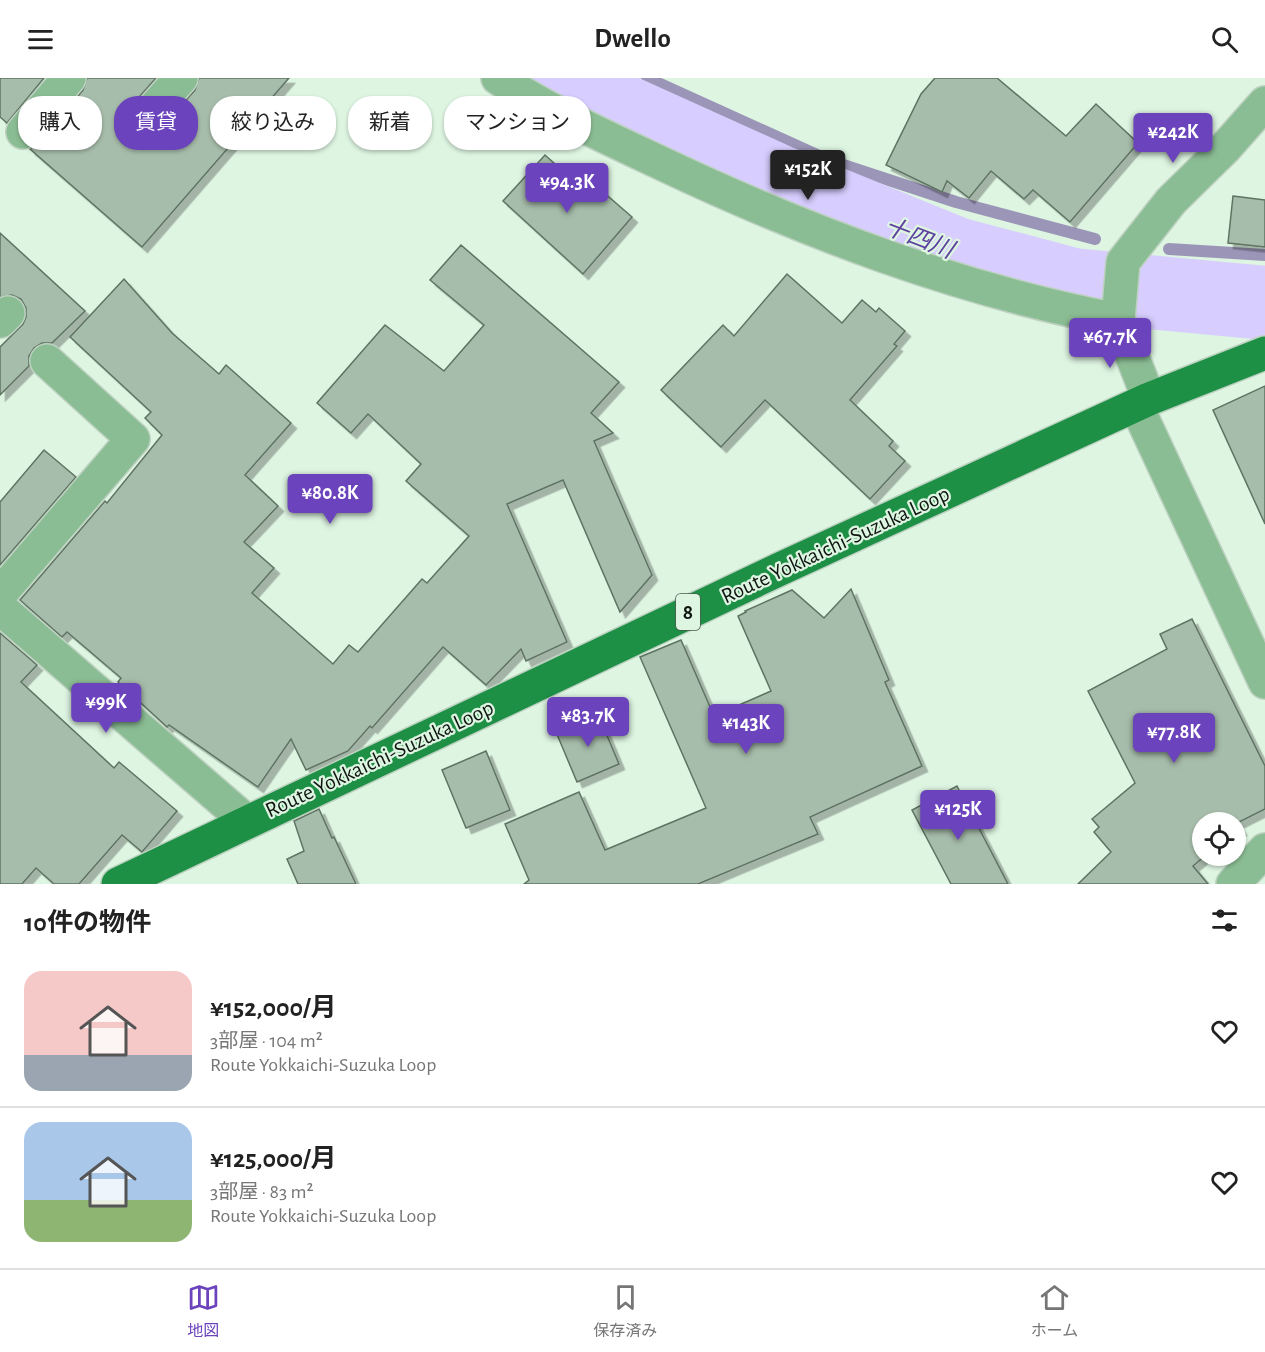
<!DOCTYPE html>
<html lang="ja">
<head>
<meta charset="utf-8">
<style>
	:root { --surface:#fff; --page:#f6f6f6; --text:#222; --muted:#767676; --line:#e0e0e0; --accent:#6b43bc }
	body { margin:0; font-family:"Alegreya Sans","Noto Sans JP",sans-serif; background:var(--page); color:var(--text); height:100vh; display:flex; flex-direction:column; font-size:22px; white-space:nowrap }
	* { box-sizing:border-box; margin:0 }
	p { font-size:20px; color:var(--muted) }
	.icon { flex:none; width:33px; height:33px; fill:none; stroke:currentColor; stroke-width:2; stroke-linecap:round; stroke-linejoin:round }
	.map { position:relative; height:806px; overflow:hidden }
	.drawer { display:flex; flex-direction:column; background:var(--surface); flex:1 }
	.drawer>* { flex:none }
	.banner { position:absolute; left:18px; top:18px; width:600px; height:54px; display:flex; gap:12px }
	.tools { position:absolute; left:1192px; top:734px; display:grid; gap:12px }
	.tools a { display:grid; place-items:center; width:54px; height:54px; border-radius:50%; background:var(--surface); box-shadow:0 2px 4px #0004; font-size:30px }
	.price { position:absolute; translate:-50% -51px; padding:0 14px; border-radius:6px; background:var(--accent); color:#fff; font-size:20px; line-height:39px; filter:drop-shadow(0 2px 3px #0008) }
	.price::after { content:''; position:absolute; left:50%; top:36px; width:18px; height:14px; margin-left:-9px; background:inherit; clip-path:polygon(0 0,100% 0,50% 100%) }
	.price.active { background:#222; color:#fff }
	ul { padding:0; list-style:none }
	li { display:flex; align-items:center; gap:18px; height:150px; padding:0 24px }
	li+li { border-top:2px solid var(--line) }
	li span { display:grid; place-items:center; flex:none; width:168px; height:120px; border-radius:18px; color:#555 }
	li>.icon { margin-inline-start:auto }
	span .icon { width:72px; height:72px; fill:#fffc; stroke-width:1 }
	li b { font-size:26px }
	h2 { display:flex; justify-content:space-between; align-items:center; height:72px; padding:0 24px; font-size:26px }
	.pill { padding:0 21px; border-radius:24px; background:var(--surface); box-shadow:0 2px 4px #0004; font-size:21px; line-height:54px }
	.pill.active { background:var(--accent); color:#fff }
	header { display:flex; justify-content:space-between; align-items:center; height:78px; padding:0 24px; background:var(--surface); font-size:27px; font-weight:700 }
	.tabs { display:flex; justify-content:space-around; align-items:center; height:84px; border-top:2px solid var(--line); background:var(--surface); font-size:16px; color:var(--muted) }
	.tabs a { display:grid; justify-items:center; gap:3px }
	.tabs .active { color:var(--accent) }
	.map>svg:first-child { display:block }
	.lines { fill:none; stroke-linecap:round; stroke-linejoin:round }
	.stream { stroke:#9b96b7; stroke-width:12 }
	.river { stroke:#d7cdfe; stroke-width:74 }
	.building { fill:#a7bdab; stroke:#5f7362; stroke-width:1.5; filter:url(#shadow) }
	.street-casing { stroke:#bdd1c0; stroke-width:36 }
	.primary-casing { stroke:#bdd1c0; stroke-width:36 }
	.street { stroke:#8bbd94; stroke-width:33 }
	.primary { stroke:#1d9046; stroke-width:33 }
	.labels { text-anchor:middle; stroke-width:4.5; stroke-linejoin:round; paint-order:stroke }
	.shield { fill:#def5e2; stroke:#4c594f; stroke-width:1.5 }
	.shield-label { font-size:21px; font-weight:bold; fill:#0e1610 }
	.street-label { font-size:22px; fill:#0e1610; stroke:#def5e2 }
	.water-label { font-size:24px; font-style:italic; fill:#5e429e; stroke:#def5e2 }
</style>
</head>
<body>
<header><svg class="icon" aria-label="menu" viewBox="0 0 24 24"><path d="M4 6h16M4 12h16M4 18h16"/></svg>Dwello<svg class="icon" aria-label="search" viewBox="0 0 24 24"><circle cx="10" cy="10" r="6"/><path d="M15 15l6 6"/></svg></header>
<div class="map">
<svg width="1265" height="806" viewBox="0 0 1265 806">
	<defs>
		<filter id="shadow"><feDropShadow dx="5.5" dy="5.5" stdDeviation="0" flood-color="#0004"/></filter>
	</defs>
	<rect width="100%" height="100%" fill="#def5e2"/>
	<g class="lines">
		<!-- stream -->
		<g class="stream">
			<path d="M647 0 828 82 956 124 1095 161"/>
			<path d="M1169 171 1265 177"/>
			<path d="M1229 222 1265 237"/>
		</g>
		<!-- river -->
		<path class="river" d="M564 0 620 32 777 103 956 176 1073 207 1265 225"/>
	</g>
	<!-- building -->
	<g class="building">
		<path d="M0 0H44L7 45 0 39Z"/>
		<path d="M87 0H156L126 34 122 42V51L127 60 137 64H146L154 58 195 12 199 0H289L142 169 30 71 37 66 83 12Z"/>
		<path d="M935 0H997L1066 58 1096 26 1138 65 1070 144 1033 112 1024 121 991 93 969 120 947 103 942 114 886 87 921 16Z"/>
		<path d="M545 77 594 121 602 113 632 139 583 196 503 123Z"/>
		<path d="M1233 118 1265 122V169L1228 165Z"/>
		<path d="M0 155 85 233 52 265H42L34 270 29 278V288L0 317V269L23 246 26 239V230L21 221 12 217 0 219Z"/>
		<path d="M461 167 619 304 591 335 613 355 594 363 652 497 620 534 563 402 507 426 567 564 526 583 521 571 486 607 443 569 372 650 370 648 348 673 306 692 291 661 258 709 169 647 167 649 118 604 121 600 67 554 62 559 20 522 105 423 107 425 162 357 145 340 151 334 70 259 124 201 172 255 219 296 226 287 291 345 245 397 278 428 244 464 274 490 252 515 333 586 349 567 358 574 422 501 427 505 469 458 406 403 421 386 368 336 351 355 317 325 385 247 444 293 484 247 430 202Z"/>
		<path d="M787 196 842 245 862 222 876 234 879 230 905 253 894 266 897 268 850 322 893 363 889 368 905 383 870 421 765 322 721 369 661 312 723 247 734 258Z"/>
		<path d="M1265 308V446L1213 332Z"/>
		<path d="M44 372 76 399 0 487V424Z"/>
		<path d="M851 511 889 602 885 604 922 688 810 739 818 756 698 806H524L529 802 505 746 579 714 605 772 706 730 640 579 681 562 714 638 771 613 738 538 746 534 745 533 792 512 824 540Z"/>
		<path d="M1192 541 1265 688V731L1237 745 1241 752 1236 754V744H1203V777H1206L1193 788 1208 806H1078L1111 774 1094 754 1099 749 1092 741 1135 705 1088 613 1167 571 1160 556Z"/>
		<path d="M0 555 37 587 21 604 114 690 119 684 177 733 142 774 122 757 79 806H54L36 790 22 806H0Z"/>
		<path d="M598 636 619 686 577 704 556 654Z"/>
		<path d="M486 673 510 732 466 750 442 692Z"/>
		<path d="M957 708 1008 806H951L912 732Z"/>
		<path d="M319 731 332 760 334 759 356 806H298L287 781 304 773 294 743Z"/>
	</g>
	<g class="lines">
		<!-- street casing -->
		<g class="street-casing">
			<g id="street">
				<path d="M498 0C550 34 608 60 663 86 809 155 960 212 1118 242"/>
				<path d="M140 46 181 0"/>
				<path d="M23 54 69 0"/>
				<path d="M0 243 8 235"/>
				<path d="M1149 321 1118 242 1123 184 1171 123 1225 70 1265 25"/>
				<path d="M1136 327 1265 604"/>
				<path d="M0 516 133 361 47 283"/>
				<path d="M0 530 246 743"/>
				<path d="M1233 806 1265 772"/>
			</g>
		</g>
		<!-- primary casing -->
		<g class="primary-casing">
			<path id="primary" d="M118 806 780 491 1149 321 1265 275"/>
		</g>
		<!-- street -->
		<use href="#street" class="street"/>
		<!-- primary -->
		<use href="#primary" class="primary"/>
	</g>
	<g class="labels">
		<!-- shield labels -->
		<rect class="shield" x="676" y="516" width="24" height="36" rx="4.5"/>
		<g class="shield-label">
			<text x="688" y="541">8</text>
		</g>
		<!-- street labels -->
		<g class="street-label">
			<text transform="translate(835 466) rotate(-25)" y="8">Route Yokkaichi-Suzuka Loop</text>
			<text transform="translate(379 680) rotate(-25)" y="8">Route Yokkaichi-Suzuka Loop</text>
		</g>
		<!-- water labels -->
		<g class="water-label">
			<text transform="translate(919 160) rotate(21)" y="8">十四川</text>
		</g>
	</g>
</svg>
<div class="tools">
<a><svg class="icon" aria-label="locate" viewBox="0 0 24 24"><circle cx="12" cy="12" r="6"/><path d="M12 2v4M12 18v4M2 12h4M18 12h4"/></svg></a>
</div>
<b class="price" style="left:1173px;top:86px">¥242K</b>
<b class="price active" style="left:808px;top:123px">¥152K</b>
<b class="price" style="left:567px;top:136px">¥94.3K</b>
<b class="price" style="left:1110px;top:291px">¥67.7K</b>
<b class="price" style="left:330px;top:447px">¥80.8K</b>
<b class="price" style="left:106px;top:656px">¥99K</b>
<b class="price" style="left:588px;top:670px">¥83.7K</b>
<b class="price" style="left:746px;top:677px">¥143K</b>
<b class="price" style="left:1174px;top:686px">¥77.8K</b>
<b class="price" style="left:958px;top:763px">¥125K</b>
<div class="banner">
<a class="pill">購入</a>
<a class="pill active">賃貸</a>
<a class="pill">絞り込み</a>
<a class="pill">新着</a>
<a class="pill">マンション</a>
</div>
</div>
<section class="drawer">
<h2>10件の物件<svg class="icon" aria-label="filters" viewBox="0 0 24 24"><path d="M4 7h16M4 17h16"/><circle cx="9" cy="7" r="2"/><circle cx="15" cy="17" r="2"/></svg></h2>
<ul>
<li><span style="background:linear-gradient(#f6c9c9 70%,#9aa5b1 0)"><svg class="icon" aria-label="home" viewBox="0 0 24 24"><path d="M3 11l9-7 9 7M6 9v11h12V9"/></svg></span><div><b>¥152,000/月</b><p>3部屋 · 104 m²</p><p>Route Yokkaichi-Suzuka Loop</p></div><svg class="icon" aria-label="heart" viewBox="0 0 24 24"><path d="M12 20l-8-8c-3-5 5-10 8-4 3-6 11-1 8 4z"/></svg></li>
<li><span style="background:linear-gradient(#a9c7e8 65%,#8fb573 0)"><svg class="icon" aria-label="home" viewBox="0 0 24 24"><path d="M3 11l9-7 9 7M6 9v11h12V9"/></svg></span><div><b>¥125,000/月</b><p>3部屋 · 83 m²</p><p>Route Yokkaichi-Suzuka Loop</p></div><svg class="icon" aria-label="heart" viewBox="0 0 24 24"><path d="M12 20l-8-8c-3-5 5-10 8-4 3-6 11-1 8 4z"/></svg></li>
</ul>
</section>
<nav class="tabs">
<a class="active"><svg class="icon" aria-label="map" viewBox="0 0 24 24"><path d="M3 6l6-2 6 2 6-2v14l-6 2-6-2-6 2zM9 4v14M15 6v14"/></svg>地図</a>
<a><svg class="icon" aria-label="saved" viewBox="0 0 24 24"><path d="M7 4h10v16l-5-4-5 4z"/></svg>保存済み</a>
<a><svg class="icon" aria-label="home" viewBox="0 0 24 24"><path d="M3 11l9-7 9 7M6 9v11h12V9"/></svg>ホーム</a>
</nav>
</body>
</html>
